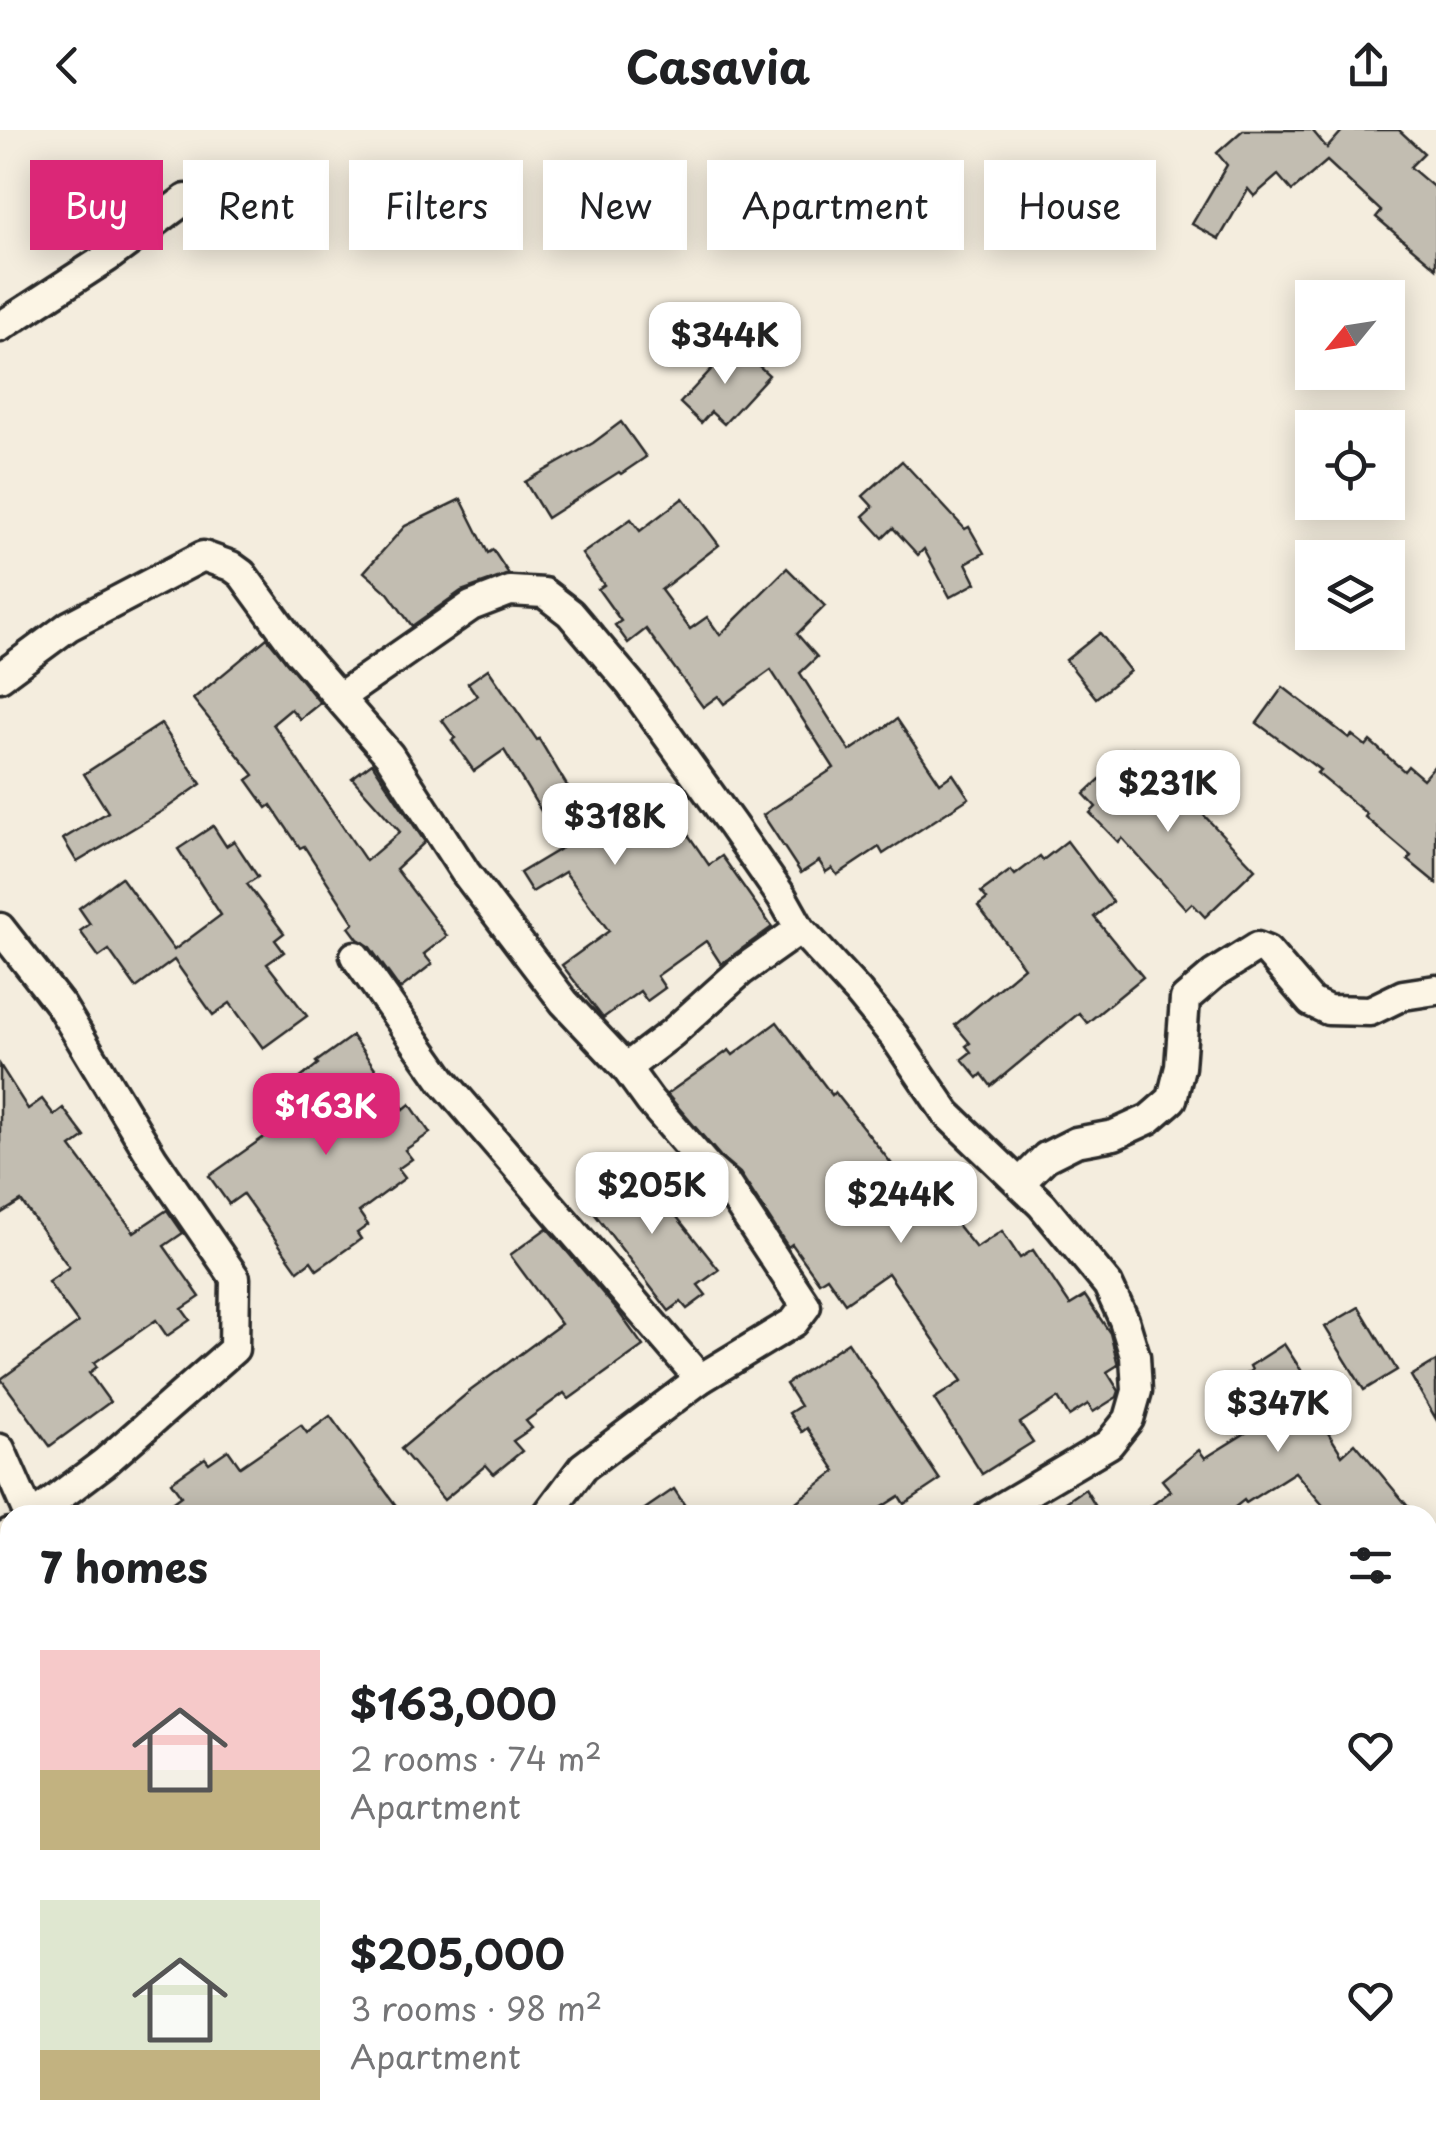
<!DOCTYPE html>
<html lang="en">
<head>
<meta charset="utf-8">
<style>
	:root { --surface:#fff; --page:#f2f2f2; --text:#202124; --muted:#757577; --accent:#db2777 }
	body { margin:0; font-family:"Playpen Sans",sans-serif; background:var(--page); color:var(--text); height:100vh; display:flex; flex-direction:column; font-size:38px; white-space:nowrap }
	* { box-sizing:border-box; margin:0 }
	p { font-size:32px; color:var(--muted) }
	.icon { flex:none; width:55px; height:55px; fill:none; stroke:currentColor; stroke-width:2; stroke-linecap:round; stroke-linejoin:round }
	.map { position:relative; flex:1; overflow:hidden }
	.details { position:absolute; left:0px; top:1375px; width:1438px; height:642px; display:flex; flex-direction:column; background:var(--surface); border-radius:30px 30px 0 0; box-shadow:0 5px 25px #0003 }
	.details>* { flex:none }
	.hud { position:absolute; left:30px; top:30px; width:1378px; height:90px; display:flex; gap:20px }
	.needle { width:65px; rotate:240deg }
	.fabs { position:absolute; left:1295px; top:150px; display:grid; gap:20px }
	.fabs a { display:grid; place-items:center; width:110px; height:110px; border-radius:0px; background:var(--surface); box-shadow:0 5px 25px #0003; font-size:50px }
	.price { position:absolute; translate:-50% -85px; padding:0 22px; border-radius:20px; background:#fff; color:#222; font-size:32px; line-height:65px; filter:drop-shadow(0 2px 5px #0008) }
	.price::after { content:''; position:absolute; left:50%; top:60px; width:30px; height:22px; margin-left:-15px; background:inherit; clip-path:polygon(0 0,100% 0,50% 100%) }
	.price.current { background:var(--accent); color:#fff }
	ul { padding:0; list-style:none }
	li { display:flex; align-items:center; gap:30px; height:250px; padding:0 40px }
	li span { display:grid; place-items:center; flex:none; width:280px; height:200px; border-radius:0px; color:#555 }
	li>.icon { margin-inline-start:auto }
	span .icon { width:120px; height:120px; fill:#fffc; stroke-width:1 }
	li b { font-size:42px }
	h2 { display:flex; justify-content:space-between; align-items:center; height:120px; padding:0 40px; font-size:42px }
	.tag { padding:0 35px; border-radius:0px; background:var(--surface); box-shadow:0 5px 25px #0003; font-size:35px; line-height:90px }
	.tag.current { background:var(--accent); color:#fff }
	header { display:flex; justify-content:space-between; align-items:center; height:130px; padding:0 40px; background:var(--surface); font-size:45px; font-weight:700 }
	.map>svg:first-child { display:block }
	.building { fill:#c2bdb1; stroke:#2b2b2b; stroke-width:2.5 }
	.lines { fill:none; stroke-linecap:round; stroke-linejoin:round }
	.minor-casing { stroke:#2b2b2b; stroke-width:35 }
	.minor { stroke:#fcf5e5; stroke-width:28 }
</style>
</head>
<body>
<header><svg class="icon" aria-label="back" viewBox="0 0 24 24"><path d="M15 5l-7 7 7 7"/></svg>Casavia<svg class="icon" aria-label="share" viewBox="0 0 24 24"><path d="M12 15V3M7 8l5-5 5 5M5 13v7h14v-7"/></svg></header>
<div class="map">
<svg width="1436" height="2017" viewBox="0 0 1436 2017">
	<rect width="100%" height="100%" fill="#f4edde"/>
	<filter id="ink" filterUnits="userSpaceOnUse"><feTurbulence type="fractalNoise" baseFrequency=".01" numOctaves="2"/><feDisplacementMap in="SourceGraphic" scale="20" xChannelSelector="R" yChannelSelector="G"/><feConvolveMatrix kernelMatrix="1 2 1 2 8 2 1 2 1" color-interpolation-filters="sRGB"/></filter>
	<g filter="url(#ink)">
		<!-- building -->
		<g class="building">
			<path d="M1243 0H1312L1327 18 1343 0H1399L1424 23 1410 37 1436 59V138L1376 87 1381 81 1327 31 1292 61 1278 45 1254 66 1248 59 1219 109 1192 94 1227 35 1217 23Z"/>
			<path d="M735 214 769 245 724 294 711 282 701 293 680 273Z"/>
			<path d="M621 292 646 327 621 344 619 342 547 388 525 352 593 313Z"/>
			<path d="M902 331 965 399 969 397 984 423 966 433 976 453 950 467 924 419 918 425 893 398 883 408 863 386 873 377 863 366Z"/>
			<path d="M683 368 719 415 661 460 690 499 707 487 720 505 787 438 825 476 797 504 817 527 800 543 850 621 897 589 940 653 953 644 969 668 883 724 879 717 837 745 832 738 826 742 819 731 801 743 763 685 834 638 771 540 724 574 718 566 703 577 646 499 628 513 615 495 621 491 598 459 604 455 582 424 631 389 640 401Z"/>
			<path d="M461 369 488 423 493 420 509 444 461 461 412 496 388 463 364 442 405 396Z"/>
			<path d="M1100 503 1130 541 1096 568 1066 530Z"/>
			<path d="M267 508 320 573 300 589 291 579 273 594 366 731 400 702 352 648 372 633 425 712 396 739 447 806 424 824 432 834 400 859 369 816 358 809 349 797 354 793 304 716 300 718 271 675 267 678 247 650 254 645 193 569Z"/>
			<path d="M488 539 537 610 539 609 596 704 622 686 631 698 657 680 669 696 678 690 709 735 722 726 772 797 721 834 706 811 657 846 665 858 647 871 640 861 603 888 562 835 609 801 565 742 532 762 520 743 563 717 504 620 474 641 452 610 455 608 442 590 477 566 468 553Z"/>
			<path d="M1283 557 1349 608 1352 605 1366 616 1370 611 1404 641 1408 636 1423 649 1436 634V753L1408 730 1411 726 1365 687 1367 684 1317 643 1320 640 1257 593Z"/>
			<path d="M161 594 201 654 164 680 77 732 63 709 108 682 84 644Z"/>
			<path d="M1132 619 1190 681 1195 676 1255 739 1205 787 1192 773 1186 779 1122 708 1118 712 1090 683 1096 677 1084 664Z"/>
			<path d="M213 696 226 716 234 711 258 747 247 754 284 803 275 810 284 822 267 834 307 886 263 918 230 873 213 885 174 830 136 858 109 820 99 827 80 801 90 794 79 778 121 747 174 820 221 785 178 719Z"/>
			<path d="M1067 711 1113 772 1094 787 1143 847 1087 893 1079 883 991 956 982 944 978 948 962 929 971 922 966 916 970 913 955 895 1024 837 978 776 987 769 981 762 1011 740 1015 745 1040 726 1043 730Z"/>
			<path d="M777 892 832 965 835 962 902 1047 912 1039 976 1118 1002 1101 1020 1128 1033 1120 1070 1175 1085 1166 1110 1203 1118 1235 1107 1242 1119 1261 1117 1267 1093 1282 1088 1274 1069 1286 1058 1268 1020 1293 1033 1312 982 1344 934 1269 962 1251 888 1143 845 1173 827 1147 819 1152 792 1114 788 1117 740 1043 721 1027 667 964 729 920 733 925Z"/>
			<path d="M352 906 404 979 410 974 430 1003 405 1020 412 1029 398 1039 405 1048 359 1082 368 1095 357 1103 361 1109 317 1140 311 1131 298 1141 243 1064 229 1074 209 1046 305 978 288 958 318 934 316 932Z"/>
			<path d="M0 935 28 979 42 969 54 985 63 978 85 1007 71 1017 134 1102 167 1080 183 1103 164 1116 200 1167 182 1179 190 1190 167 1206 156 1190 94 1233 97 1237 89 1243 110 1272 50 1316 1 1249 78 1193 48 1152 69 1137 21 1071 0 1084Z"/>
			<path d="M632 1030 719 1140 698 1155 706 1165 687 1179 681 1172 669 1181 584 1070Z"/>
			<path d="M547 1098 617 1180 643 1216 569 1269 564 1263 526 1291 532 1298 513 1311 522 1321 494 1344 486 1335 444 1370 401 1319 470 1261 561 1194 510 1125Z"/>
			<path d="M1359 1177 1397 1240 1364 1260 1325 1197Z"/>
			<path d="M848 1212 940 1350 904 1374 899 1366 869 1385H779L836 1341 807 1298 802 1302 789 1283 800 1276 786 1254Z"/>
			<path d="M1284 1214 1312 1257 1303 1263 1342 1325 1355 1313 1415 1385H1331L1295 1342 1246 1373 1244 1370 1225 1385H1139L1171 1361 1162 1350 1199 1320 1205 1328 1255 1297 1228 1256 1252 1240 1250 1236Z"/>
			<path d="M1436 1231V1289L1411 1246Z"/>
			<path d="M330 1286 403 1385H155L181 1366 171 1352 205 1328 209 1333 228 1320 240 1337 301 1295 307 1303Z"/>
			<path d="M674 1359 691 1385H636Z"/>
			<path d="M1085 1359 1101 1385H1047Z"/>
		</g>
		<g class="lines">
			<!-- minor casing -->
			<g class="minor-casing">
				<g id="minor">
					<path d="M0 197 108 127 186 69"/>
					<path d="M0 547 69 496 203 426 231 436 242 444 299 522 389 625 465 742 564 872 626 938 650 971 709 1039 725 1053 806 1176 794 1192 700 1249 583 1337 547 1385"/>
					<path d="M340 567 471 476 510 461 544 463 570 483 631 555 732 695 782 767 800 799 858 862 894 906 947 984 1042 1075 1108 1155 1124 1190 1135 1226 1137 1261 1129 1289 1109 1314 989 1385"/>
					<path d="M0 798 61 876 153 1029 235 1148 234 1219 104 1333 35 1385"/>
					<path d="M355 826 443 951 700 1249"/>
					<path d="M626 938 672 903 741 841 800 799"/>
					<path d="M1020 1053 1046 1027 1076 1012 1114 1005 1149 989 1172 969 1180 937 1185 869 1214 844 1257 817 1267 821 1311 872 1328 880 1370 881 1403 865 1436 860"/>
					<path d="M0 1319 29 1385"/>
					<path d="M0 1409 10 1403"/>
					<path d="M0 1778 10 1793"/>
					<path d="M151 2017 163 2008"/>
					<path d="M636 2017 648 2008"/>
					<path d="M1082 2017 1094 2008"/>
				</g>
			</g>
			<!-- minor -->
			<use href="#minor" class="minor"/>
		</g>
	</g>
</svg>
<div class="fabs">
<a><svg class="needle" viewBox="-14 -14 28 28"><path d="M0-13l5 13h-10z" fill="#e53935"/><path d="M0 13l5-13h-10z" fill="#757577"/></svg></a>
<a><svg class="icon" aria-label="locate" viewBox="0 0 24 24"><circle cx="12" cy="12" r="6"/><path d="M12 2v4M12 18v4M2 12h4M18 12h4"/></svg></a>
<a><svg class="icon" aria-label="layers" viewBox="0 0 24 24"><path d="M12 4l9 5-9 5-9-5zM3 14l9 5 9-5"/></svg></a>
</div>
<b class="price" style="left:725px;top:257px">$344K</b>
<b class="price" style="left:1168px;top:705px">$231K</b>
<b class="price" style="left:615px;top:738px">$318K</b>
<b class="price current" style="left:326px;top:1028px">$163K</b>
<b class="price" style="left:652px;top:1107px">$205K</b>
<b class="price" style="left:901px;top:1116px">$244K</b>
<b class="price" style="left:1278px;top:1325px">$347K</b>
<div class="hud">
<a class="tag current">Buy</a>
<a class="tag">Rent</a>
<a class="tag">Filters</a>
<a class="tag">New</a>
<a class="tag">Apartment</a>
<a class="tag">House</a>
</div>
<section class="details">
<h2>7 homes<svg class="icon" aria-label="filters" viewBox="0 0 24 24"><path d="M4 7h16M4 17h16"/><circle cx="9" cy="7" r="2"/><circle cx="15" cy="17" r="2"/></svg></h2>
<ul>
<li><span style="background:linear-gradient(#f6c9c9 60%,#c2b280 0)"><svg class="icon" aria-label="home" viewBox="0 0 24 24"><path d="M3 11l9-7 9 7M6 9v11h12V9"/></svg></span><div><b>$163,000</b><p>2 rooms · 74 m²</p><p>Apartment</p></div><svg class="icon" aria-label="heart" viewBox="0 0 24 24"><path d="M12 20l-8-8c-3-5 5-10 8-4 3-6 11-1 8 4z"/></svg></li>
<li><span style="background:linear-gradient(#dfe7d0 75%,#c2b280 0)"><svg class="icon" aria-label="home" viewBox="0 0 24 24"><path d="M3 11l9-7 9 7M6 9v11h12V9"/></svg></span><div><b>$205,000</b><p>3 rooms · 98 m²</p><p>Apartment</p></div><svg class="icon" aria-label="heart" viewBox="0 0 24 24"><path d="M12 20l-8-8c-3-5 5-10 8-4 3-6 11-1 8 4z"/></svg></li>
</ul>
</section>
</div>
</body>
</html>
